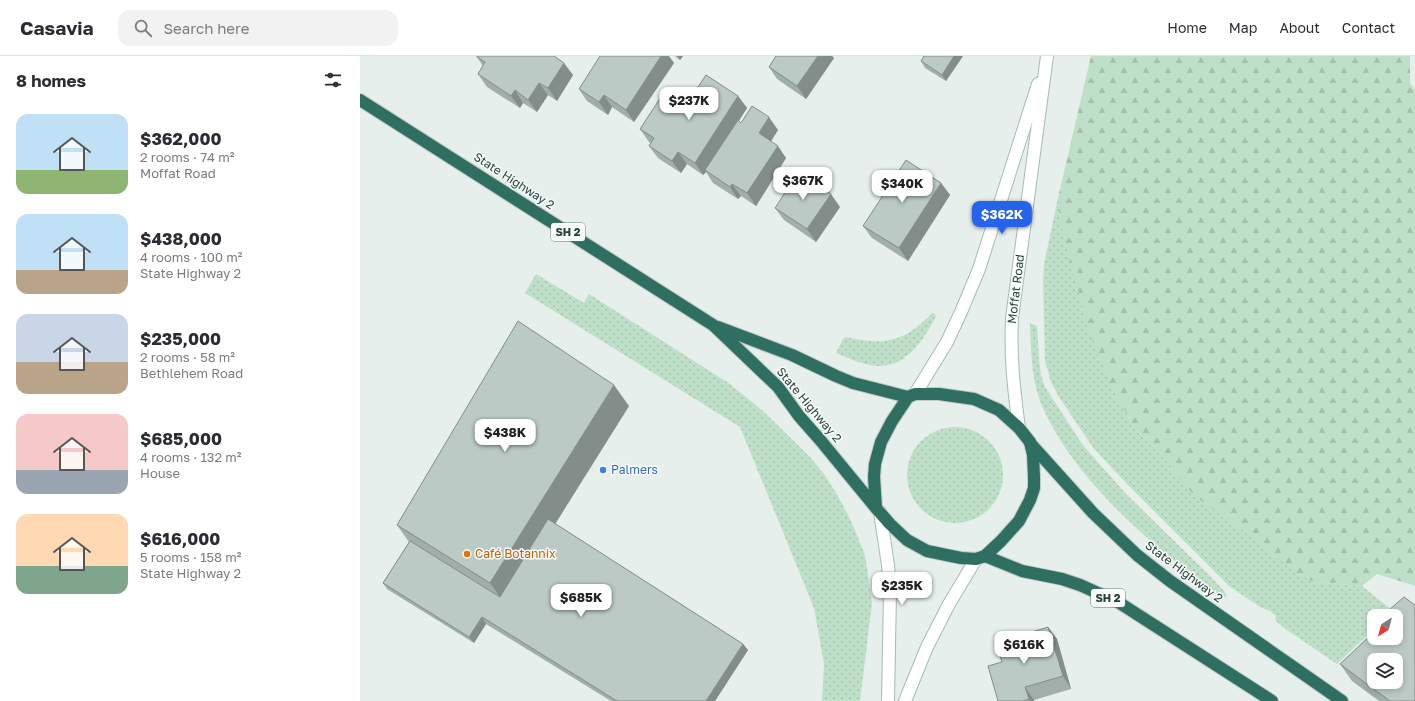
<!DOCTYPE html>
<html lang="en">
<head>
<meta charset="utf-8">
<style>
	:root { --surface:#fff; --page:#f2f2f3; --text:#2b2b33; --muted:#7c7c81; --line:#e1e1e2; --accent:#2563eb }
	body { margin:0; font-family:"Golos Text",sans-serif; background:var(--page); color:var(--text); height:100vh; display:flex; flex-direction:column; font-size:15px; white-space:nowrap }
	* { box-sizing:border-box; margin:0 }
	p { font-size:13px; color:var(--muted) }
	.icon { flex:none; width:22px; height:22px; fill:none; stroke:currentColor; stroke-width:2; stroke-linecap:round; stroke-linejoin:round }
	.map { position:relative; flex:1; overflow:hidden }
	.side { display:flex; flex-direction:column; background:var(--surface); width:360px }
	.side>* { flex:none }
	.needle { width:26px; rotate:216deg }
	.controls { position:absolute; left:1007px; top:553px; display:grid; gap:8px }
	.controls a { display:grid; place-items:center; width:36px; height:36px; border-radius:8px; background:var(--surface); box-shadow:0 2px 6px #0003; font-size:20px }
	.price { position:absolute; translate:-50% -34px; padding:0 9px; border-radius:8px; background:#fff; color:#222; font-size:13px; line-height:26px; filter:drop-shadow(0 1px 2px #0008) }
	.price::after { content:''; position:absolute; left:50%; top:24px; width:12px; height:9px; margin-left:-6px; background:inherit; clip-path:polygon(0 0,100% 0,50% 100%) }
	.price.on { background:var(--accent); color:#fff }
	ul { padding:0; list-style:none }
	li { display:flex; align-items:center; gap:12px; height:100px; padding:0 16px }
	li span { display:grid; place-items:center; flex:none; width:112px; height:80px; border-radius:12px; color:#555 }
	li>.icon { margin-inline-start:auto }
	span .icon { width:48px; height:48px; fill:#fffc; stroke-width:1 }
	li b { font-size:17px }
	h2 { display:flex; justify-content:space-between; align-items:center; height:48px; padding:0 16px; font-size:17px }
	header { display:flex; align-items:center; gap:24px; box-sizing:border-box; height:56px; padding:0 20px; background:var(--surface); border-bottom:1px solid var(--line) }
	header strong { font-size:19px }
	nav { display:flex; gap:22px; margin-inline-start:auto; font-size:14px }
	.search { width:280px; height:36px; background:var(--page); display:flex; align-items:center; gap:10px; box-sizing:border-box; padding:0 14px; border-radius:12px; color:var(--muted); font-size:15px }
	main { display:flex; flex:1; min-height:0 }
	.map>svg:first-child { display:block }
	.grass { fill:url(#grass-dots) }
	.forest { fill:url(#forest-firs) }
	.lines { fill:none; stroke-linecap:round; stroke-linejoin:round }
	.secondary-casing { stroke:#a4bbb3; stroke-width:14 }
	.highway-casing { stroke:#c2cac8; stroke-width:14 }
	.secondary { stroke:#fff; stroke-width:12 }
	.highway { stroke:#2f6f62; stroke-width:12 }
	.wall { fill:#a1aea9 }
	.shaded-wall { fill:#838d89 }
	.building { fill:#bbcac4; stroke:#838d89; fill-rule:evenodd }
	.shop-dot { fill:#3f7fe0; stroke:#f7fbf9; stroke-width:1.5 }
	.food-dot { fill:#e8710a; stroke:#f7fbf9; stroke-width:1.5 }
	.labels { text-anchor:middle; stroke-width:3; stroke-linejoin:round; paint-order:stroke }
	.shield { fill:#f7fbf9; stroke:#637a73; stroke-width:1 }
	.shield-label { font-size:11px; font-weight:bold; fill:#24423a }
	.street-label { font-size:12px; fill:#24423a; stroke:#f7fbf9 }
	.shop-label { font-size:12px; fill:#366cbe; stroke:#f7fbf9; text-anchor:start }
	.food-label { font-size:12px; fill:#c56008; stroke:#f7fbf9; text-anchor:start }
</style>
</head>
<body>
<header>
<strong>Casavia</strong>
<div class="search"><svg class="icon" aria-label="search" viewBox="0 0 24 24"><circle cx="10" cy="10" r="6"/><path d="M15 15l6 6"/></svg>Search here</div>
<nav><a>Home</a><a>Map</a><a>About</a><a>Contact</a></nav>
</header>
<main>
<section class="side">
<h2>8 homes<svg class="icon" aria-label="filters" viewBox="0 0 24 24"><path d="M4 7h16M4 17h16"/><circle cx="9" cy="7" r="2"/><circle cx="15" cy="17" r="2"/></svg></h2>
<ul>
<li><span style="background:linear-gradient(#bfe0f5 70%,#8fb573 0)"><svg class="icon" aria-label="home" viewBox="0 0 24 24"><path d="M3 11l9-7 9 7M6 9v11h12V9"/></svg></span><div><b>$362,000</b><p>2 rooms · 74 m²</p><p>Moffat Road</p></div></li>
<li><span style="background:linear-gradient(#bfe0f5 70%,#b9a48a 0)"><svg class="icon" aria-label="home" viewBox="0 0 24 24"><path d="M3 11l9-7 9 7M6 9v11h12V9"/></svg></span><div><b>$438,000</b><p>4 rooms · 100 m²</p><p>State Highway 2</p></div></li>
<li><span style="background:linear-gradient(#c9d6e8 60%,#b9a48a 0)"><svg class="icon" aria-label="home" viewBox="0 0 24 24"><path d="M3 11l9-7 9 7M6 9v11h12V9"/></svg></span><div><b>$235,000</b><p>2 rooms · 58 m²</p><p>Bethlehem Road</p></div></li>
<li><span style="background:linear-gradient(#f6c9c9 70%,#9aa5b1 0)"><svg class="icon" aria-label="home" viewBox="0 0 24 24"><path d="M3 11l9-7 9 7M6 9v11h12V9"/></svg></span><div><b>$685,000</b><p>4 rooms · 132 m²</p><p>House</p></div></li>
<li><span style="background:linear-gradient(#ffd9b3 65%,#7fa58c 0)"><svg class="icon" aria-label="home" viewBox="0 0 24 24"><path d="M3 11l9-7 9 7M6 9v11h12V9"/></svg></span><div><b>$616,000</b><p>5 rooms · 158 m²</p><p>State Highway 2</p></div></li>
</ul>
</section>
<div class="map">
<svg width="1055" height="645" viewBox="0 0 1055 645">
	<defs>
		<pattern id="grass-dots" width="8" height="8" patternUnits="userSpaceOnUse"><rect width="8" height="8" fill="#bfe0c8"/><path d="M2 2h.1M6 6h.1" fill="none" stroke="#a4c1ad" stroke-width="1.8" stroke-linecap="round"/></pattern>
		<pattern id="forest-firs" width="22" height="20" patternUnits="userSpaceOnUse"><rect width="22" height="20" fill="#bfe0c8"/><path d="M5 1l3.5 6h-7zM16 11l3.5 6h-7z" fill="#a4c1ad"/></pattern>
	</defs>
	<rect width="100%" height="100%" fill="#e6efeb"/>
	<!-- grass -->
	<g class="grass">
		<path d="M698 142 747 317 755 337 776 374 806 403 821 425 858 456 954 526 1002 530 1033 555 1028 560H1014V573L977 608 924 572 915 564 916 560 910 555 900 551 869 530 768 429 734 393 699 341 691 326 685 305 683 226 684 208Z"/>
		<path d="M176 218 224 247 229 238 370 328 404 356 450 401 464 418 478 440 492 467 505 499 512 547 500 645H462L464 608 454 552 380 371 165 237Z"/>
		<path d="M572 257H574L576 260C564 283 547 312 516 310 503 309 488 302 476 297L483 283 486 281C524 290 545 286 572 257Z"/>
		<path d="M670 267 677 270 679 304 681 319 685 331 722 388 766 438 851 521 864 535 867 541H862C796 494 711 422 680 345 671 320 671 294 670 267Z"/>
		<circle cx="595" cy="419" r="48"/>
	</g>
	<!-- forest -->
	<path class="forest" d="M731 0H1050V27L1055 34V530L1017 518 1002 530 954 526 936 517 884 475 836 441 821 425 806 403 776 374 755 337 730 279 700 166 698 142Z"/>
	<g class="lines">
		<!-- secondary casing -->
		<g class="secondary-casing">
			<g id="secondary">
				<path d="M555 338 587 286 601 256 619 213 678 28"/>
				<path d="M659 372C654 334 650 301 652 262L687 0"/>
				<path d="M520 456 528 509 530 536 528 645"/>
				<path d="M545 645 567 591 589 548 616 503"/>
			</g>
		</g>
		<!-- highway casing -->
		<g class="highway-casing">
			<g id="highway">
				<path d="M0 44 353 269 418 331 439 360 461 385 516 452 530 468 547 484 567 495 601 502 616 503 625 500 641 485 659 465 670 444 674 432V421L673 399 670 386 659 372 639 354 614 343 579 338H555L548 341 532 365 521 386 515 408 514 421 516 452"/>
				<path d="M358 271 432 299 476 320 493 327 548 341"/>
				<path d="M670 387 733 457 777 499 810 525 982 645"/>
				<path d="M625 500 662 515 702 523 720 529 758 546 912 645"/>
			</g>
		</g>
		<!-- secondary -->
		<use href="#secondary" class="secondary"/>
		<!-- highway -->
		<use href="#highway" class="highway"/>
	</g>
	<!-- wall -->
	<g class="wall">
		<path d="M315 0H323L320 4Z"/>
		<path d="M416 0H472L474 2 446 43 417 23 409 11Z"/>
		<path d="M564 0H603L586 25 565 12 561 5Z"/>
		<path d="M117 1 213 19 197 45 188 39 177 56 163 47 160 52 127 31 118 18 123 10Z"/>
		<path d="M314 7 274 66 252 51 248 59 227 45 219 33Z"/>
		<path d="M378 40 387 52 379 65 381 67 418 74 411 85 426 102 396 150 381 140 378 143 353 127 346 116 343 119 327 108 321 117 298 102 289 90 291 87 289 86 280 73 322 55Z"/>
		<path d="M581 127 590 139 548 205 512 182 503 170Z"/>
		<path d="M480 151 456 186 424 164 415 152Z"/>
		<path d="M269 350 195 468 383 588 388 594 355 645H251L126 568 114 587 27 533 23 527 49 486 37 469Z"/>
		<path d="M1014 568 1055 645H1019L992 625 980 608 1014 576 1010 571Z"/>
		<path d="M688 571 697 583 711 633 674 644V645H638L642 606Z"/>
	</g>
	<!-- shaded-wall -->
	<g class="shaded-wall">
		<path d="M301 0H309L314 7 274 66 266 54Z"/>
		<path d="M317 0H323L320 4Z"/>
		<path d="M458 0H472L474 2 446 43 437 30Z"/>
		<path d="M594 0H603L586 25 582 19Z"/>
		<path d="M204 7 213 19 197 45 188 32Z"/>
		<path d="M179 27 188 39 177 56 168 44Z"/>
		<path d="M155 34 163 47 160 52 151 40Z"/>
		<path d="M244 39 252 51 248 59 239 46Z"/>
		<path d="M378 40 387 52 346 115 345 114 346 116 343 119 335 107Z"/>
		<path d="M409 61 418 74 408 90 399 77Z"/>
		<path d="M418 90 426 102 396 150 387 137Z"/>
		<path d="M318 96 327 108 321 117 312 105Z"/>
		<path d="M581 127 590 139 548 205 539 192Z"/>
		<path d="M372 128 381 140 378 143 370 131Z"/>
		<path d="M471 138 480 151 456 186 447 173Z"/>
		<path d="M254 329 269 350 145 548 130 527Z"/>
		<path d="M122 561 126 568 114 587 109 581Z"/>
		<path d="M688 571 697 583 711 633 703 620Z"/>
		<path d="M383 588 388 594 355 645H346Z"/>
		<path d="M665 631 674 644V645H670L669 643Z"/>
	</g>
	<!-- building -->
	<g class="building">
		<path d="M117 0H194L204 7 188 32 179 27 168 44 155 34 151 40 118 18 125 6 117 1Z"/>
		<path d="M240 0H301L266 54 244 39 239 46 219 33Z"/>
		<path d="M416 0H458L437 30 409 11Z"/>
		<path d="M564 0H594L582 19 561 5Z"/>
		<path d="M346 19 378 40 335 107 318 96 312 105 289 90 294 82 280 73 301 41 322 55Z"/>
		<path d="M392 50 409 61 399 77 418 90 387 137 372 128 370 131 345 114 378 64 381 67Z"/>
		<path d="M546 104 581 127 539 192 503 170Z"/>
		<path d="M438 117 471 138 447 173 415 152Z"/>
		<path d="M158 265 254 329 130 527 37 469Z"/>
		<path d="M188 463 383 588 346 645H257L122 561 109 581 23 527 50 485 140 541Z"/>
		<path d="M1044 541 1055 549V644L1054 645H1030L980 608 1014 576 1010 571 1014 568V582H1036V560H1022ZM1014 604H1036V626H1014Z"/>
		<path d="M688 571 703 620 665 631 669 643 663 645H638L628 610 642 606 636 587Z"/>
	</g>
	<!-- markers -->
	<circle class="shop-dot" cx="243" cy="414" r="4"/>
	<circle class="food-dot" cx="107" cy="498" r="4"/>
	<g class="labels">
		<!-- shield labels -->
		<g class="shield">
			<rect x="191" y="167" width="34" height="18" rx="3"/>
			<rect x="731" y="533" width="34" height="18" rx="3"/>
		</g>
		<g class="shield-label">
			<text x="208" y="180">SH 2</text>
			<text x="748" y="546">SH 2</text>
		</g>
		<!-- street labels -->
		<g class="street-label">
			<text transform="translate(154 125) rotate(33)" y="4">State Highway 2</text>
			<text transform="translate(656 233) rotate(-83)" y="4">Moffat Road</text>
			<text transform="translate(449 349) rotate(50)" y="4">State Highway 2</text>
			<text transform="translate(824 516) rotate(37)" y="4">State Highway 2</text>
		</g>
		<!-- shop labels -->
		<g class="shop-label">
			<text x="251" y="418">Palmers</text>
		</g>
		<!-- food labels -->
		<g class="food-label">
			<text x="115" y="502">Café Botannix</text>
		</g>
	</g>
</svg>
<div class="controls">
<a><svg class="needle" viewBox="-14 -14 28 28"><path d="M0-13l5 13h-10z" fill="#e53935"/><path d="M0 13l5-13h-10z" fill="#7c7c81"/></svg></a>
<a><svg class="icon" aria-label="layers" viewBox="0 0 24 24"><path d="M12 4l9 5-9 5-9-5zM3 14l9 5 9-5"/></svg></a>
</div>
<b class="price" style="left:329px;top:65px">$237K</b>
<b class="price" style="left:443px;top:145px">$367K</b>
<b class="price" style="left:542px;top:148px">$340K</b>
<b class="price on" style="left:642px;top:179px">$362K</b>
<b class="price" style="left:145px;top:397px">$438K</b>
<b class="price" style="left:542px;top:550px">$235K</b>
<b class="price" style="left:221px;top:562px">$685K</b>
<b class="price" style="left:664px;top:609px">$616K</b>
</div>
</main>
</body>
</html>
